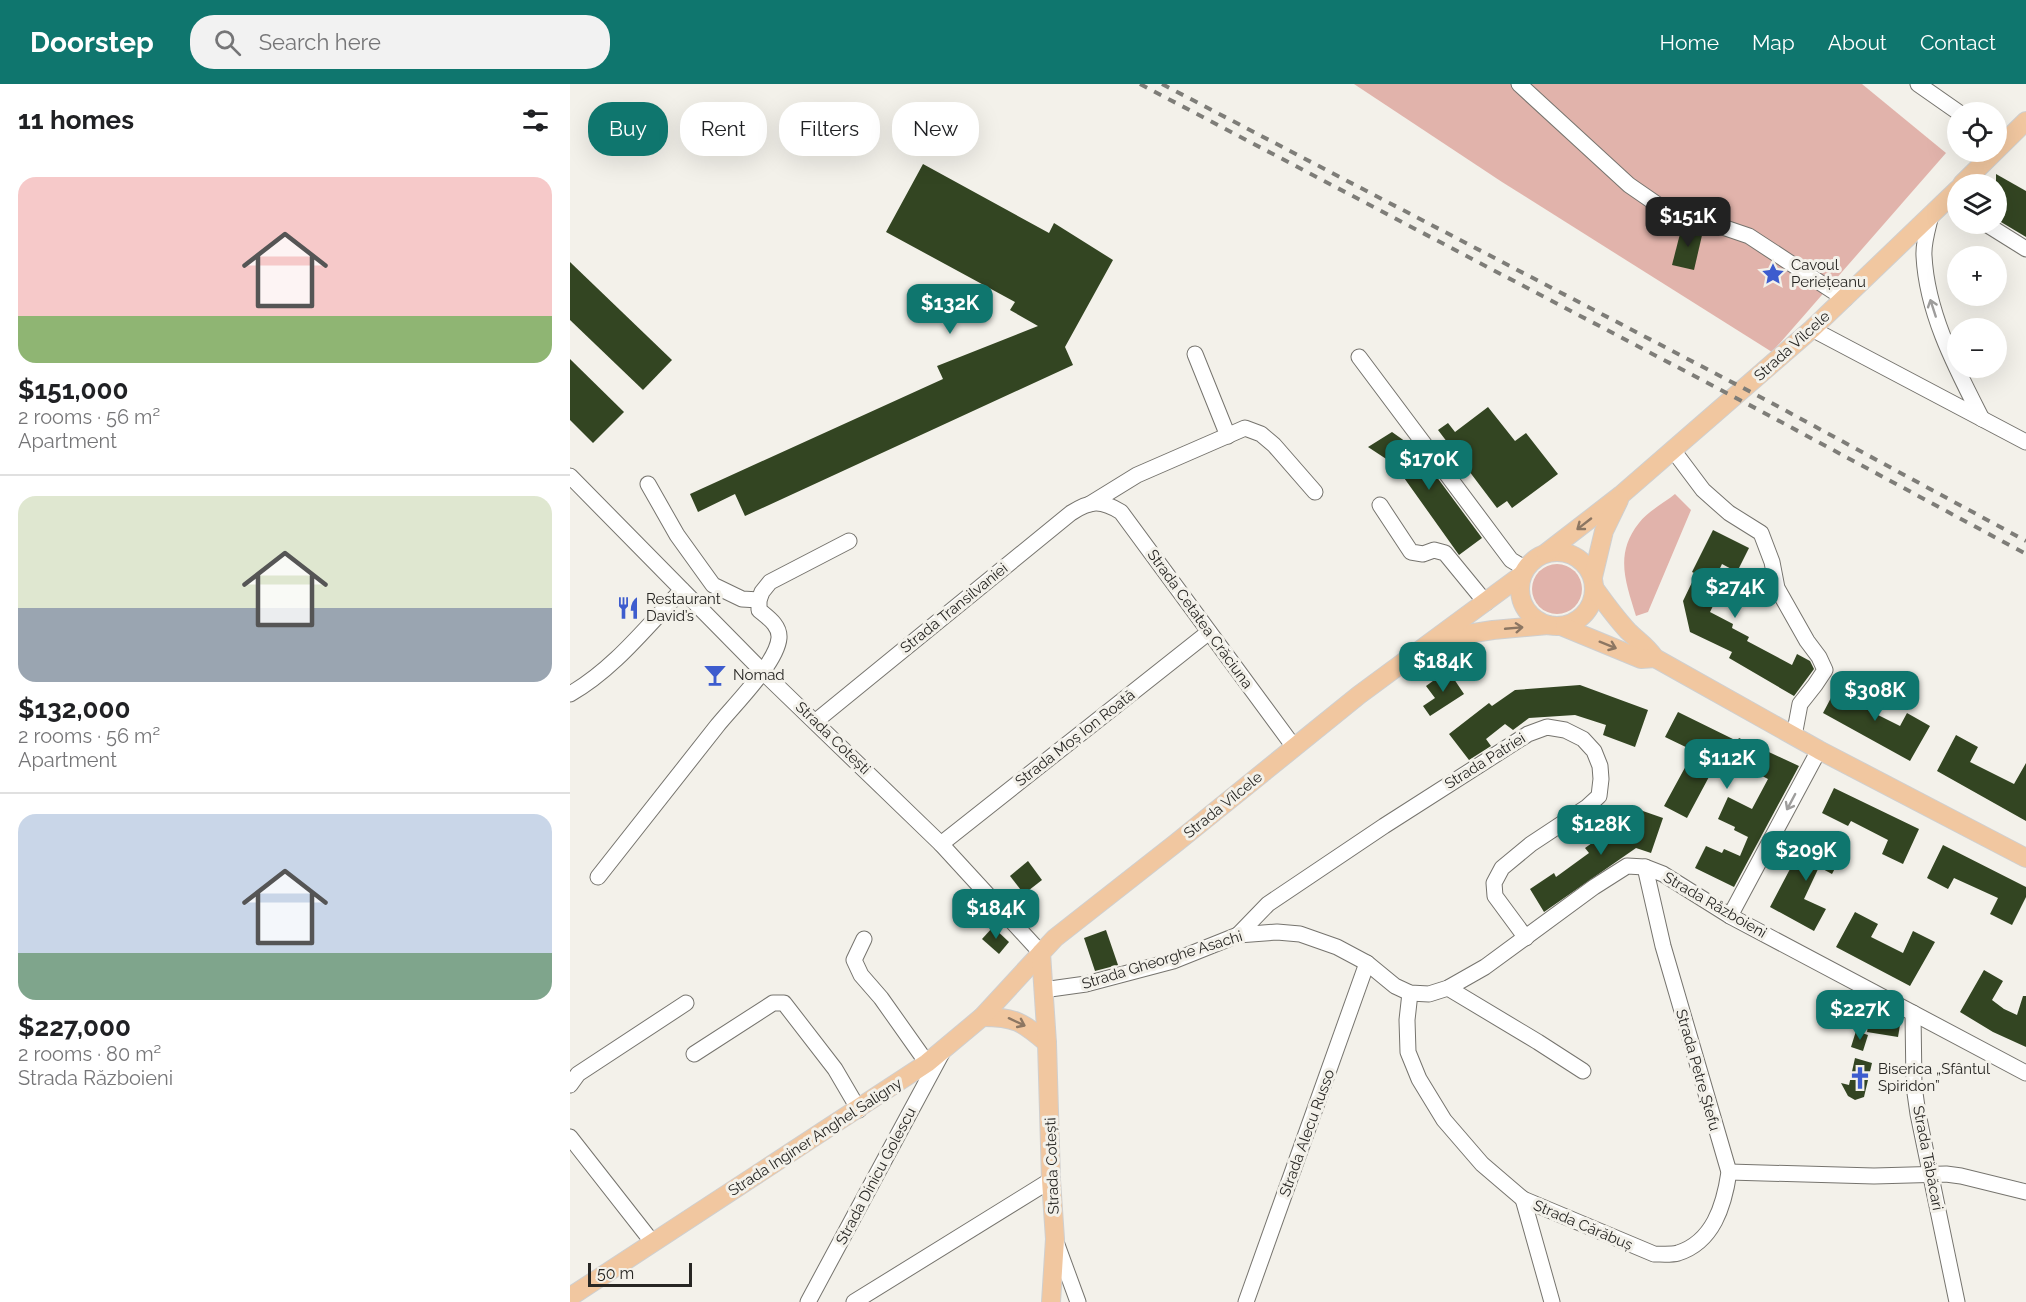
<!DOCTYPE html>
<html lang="en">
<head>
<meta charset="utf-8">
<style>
	:root { --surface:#fff; --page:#f2f2f2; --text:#202124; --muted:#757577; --line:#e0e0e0; --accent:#0f766e }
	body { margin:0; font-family:Raleway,sans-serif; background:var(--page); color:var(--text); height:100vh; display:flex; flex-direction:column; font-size:22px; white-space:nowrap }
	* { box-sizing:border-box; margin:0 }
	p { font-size:20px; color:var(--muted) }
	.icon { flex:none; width:33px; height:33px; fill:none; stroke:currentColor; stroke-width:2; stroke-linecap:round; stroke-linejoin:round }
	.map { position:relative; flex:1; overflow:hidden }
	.drawer { display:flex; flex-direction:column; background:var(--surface); width:570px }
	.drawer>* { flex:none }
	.top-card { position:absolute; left:18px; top:18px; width:570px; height:54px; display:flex; gap:12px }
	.tools { position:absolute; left:1377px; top:18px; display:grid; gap:12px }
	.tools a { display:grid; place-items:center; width:60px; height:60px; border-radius:50%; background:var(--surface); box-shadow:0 6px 24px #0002; font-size:30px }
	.scale { position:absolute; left:18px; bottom:15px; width:104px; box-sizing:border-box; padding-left:6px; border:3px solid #272623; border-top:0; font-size:16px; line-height:21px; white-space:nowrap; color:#272623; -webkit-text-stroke:4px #f3f1ea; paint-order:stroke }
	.price { position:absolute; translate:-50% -51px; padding:0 14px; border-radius:12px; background:var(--accent); color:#fff; font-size:20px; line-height:39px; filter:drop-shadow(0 2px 3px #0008) }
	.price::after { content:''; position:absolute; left:50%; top:36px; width:18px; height:14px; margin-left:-9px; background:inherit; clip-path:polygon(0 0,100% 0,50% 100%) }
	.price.selected { background:#222; color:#fff }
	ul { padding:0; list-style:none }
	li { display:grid; align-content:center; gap:12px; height:318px; padding:0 18px }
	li+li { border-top:2px solid var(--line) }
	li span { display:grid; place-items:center; height:186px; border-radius:18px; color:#555 }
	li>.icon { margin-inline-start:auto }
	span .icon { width:108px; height:108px; fill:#fffc; stroke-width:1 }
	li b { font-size:26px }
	h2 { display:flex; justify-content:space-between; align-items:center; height:72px; padding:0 18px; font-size:26px }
	.pill { padding:0 21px; border-radius:24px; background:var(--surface); box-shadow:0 6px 24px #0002; font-size:21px; line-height:54px }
	.pill.selected { background:var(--accent); color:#fff }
	header { display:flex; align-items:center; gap:36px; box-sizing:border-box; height:84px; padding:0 30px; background:var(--accent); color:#fff }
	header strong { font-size:28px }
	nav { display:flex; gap:33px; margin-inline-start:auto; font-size:21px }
	.search { width:420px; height:54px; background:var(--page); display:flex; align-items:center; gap:15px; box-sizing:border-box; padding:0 21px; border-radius:24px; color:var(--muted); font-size:22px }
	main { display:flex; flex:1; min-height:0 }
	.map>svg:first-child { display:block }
	.green { fill:#e1b3ab }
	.building { fill:#334522 }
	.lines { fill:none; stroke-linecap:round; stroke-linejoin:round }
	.minor-casing { stroke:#76746e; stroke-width:17 }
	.major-casing { stroke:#cfcfcf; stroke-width:20 }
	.minor { stroke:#fff; stroke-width:15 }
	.major { stroke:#f1c7a0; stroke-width:18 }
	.rail { stroke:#7e7d78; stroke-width:4; stroke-dasharray:8 8; stroke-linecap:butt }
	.oneway { stroke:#9e9d9c }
	.oneway2 { stroke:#8c7662 }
	.labels { text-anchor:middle; stroke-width:6; stroke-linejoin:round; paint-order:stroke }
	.poi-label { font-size:15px; fill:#272623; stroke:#f3f1ea; text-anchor:start }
	.street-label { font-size:15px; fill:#272623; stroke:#f3f1ea }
</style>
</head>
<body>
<header>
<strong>Doorstep</strong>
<div class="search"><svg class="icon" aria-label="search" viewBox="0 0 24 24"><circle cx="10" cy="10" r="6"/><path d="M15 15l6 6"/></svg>Search here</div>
<nav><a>Home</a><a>Map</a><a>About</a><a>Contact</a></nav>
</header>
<main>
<section class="drawer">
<h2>11 homes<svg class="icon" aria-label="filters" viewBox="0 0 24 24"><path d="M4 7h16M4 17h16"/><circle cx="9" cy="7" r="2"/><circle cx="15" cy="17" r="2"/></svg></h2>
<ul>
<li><span style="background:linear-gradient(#f6c9c9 75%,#8fb573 0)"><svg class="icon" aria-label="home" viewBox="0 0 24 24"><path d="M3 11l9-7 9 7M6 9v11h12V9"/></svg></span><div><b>$151,000</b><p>2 rooms · 56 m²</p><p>Apartment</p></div></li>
<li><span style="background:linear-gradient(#dfe7d0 60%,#9aa5b1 0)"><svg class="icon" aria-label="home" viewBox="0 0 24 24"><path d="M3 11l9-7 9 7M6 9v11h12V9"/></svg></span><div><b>$132,000</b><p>2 rooms · 56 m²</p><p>Apartment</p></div></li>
<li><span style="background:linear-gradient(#c9d6e8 75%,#7fa58c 0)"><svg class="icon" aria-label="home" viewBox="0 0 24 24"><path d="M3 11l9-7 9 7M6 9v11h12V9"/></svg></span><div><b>$227,000</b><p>2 rooms · 80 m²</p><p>Strada Războieni</p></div></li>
</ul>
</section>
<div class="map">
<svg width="1456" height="1218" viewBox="0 0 1456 1218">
	<rect width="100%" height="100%" fill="#f3f1ea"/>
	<!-- green -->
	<g class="green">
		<path d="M784 0H1292L1376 69 1202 268 932 98Z"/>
		<path d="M1105 410 1121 426 1078 528 1066 532C1056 499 1044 470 1069 439 1077 428 1094 419 1105 410Z"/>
		<circle cx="987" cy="505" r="25"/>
	</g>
	<!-- building -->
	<g class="building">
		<path d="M353 80 479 149 484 139 543 176 495 263 503 281 175 432 165 410 128 428 120 410 373 295 367 282 468 242 440 226 445 218 316 148Z"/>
		<path d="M1426 90 1456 107V153L1426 135Z"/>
		<path d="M1112 142 1133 147 1124 186 1102 181Z"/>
		<path d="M0 178 102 276 73 306 0 236Z"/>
		<path d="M0 275 54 328 23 359 0 336Z"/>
		<path d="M918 323 945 357 956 349 988 390 942 424 937 417 927 424 868 346 878 339 885 348Z"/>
		<path d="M822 348 846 365 912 454 889 471 832 391 836 388 798 363Z"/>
		<path d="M1143 446 1179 464 1167 488 1152 480 1143 499 1151 506 1140 528 1163 540 1162 544 1179 553 1177 557 1222 581 1227 570 1240 577 1244 585 1224 612 1159 574 1162 568 1120 548 1113 517 1126 490 1122 488Z"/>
		<path d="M878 586 894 610 860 632 853 622 865 614 856 602Z"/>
		<path d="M1272 593 1294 604 1286 620 1330 642 1337 629 1360 642 1340 677 1253 629Z"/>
		<path d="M1010 601 1078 626 1065 663 1033 651 1036 641 1005 631 959 634 943 646 935 640 916 655 921 662 899 676 879 650 919 619 922 622 945 606Z"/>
		<path d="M1108 628 1167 657 1169 654 1229 682 1164 803 1125 784 1136 762 1152 769 1154 765 1170 772 1178 753 1164 746 1165 743 1148 735 1158 713 1182 725 1198 695 1163 677 1160 682 1148 676 1117 734 1094 722 1124 667 1095 653Z"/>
		<path d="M1386 651 1408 663 1400 678 1444 700 1456 679V737L1367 687Z"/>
		<path d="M1264 704 1349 745 1333 780 1312 770 1318 756 1281 737 1278 742 1252 729Z"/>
		<path d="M1070 726 1093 734 1081 769 1066 764 974 828 960 805 984 789 986 793 1019 769 1015 764 1036 749 1033 745 1051 731Z"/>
		<path d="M1239 749 1274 767 1262 790 1249 783 1234 815 1256 825 1244 847 1200 823Z"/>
		<path d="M1373 761 1456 803V813L1442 841 1420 830 1428 814 1384 794 1378 805 1357 794Z"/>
		<path d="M458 777 472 796 454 810 440 792Z"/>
		<path d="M1285 828 1308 840 1301 853 1333 869 1343 847 1365 858 1340 902 1266 863Z"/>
		<path d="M423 843 439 858 429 870 412 855Z"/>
		<path d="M536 846 548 881 525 887 514 854Z"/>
		<path d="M1414 886 1433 897 1422 916 1434 925 1447 931 1453 912H1456V963L1423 948 1390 928Z"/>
		<path d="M1300 930 1331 935 1328 953 1297 948Z"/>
		<path d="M1286 947 1298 951 1293 967 1281 963Z"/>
		<path d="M1285 974 1302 979 1294 1013 1285 1016 1278 1012 1271 999 1279 1001Z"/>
	</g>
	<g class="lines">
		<!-- minor casing -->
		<g class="minor-casing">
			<g id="minor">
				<path d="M949 0 1059 101 1088 121 1179 152 1275 215"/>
				<path d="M1348 0 1388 28"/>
				<path d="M1361 131C1358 144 1353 159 1354 172 1357 230 1386 284 1412 335"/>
				<path d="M1416 140 1456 165"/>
				<path d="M1242 245 1456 358"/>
				<path d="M625 270 658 352"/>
				<path d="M789 273 929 460 941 476 956 485"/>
				<path d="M1103 366 1133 406 1159 429 1191 449 1202 478 1207 504 1237 557 1249 573 1255 586 1245 601 1230 620 1224 652"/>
				<path d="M0 392 198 593 371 760 471 869"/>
				<path d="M78 400 107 451 143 501 172 515 189 516"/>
				<path d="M520 420 567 391 675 344 691 350 704 361 745 408"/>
				<path d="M810 421 841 468 853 470 864 466 875 469 916 519"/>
				<path d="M0 610C44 585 77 542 112 506"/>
				<path d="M246 637 501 429C521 416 531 416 551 428L724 663"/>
				<path d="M371 760 639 548"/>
				<path d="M28 793C67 743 107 693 147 642 163 622 207 579 209 554 210 541 197 533 189 526V516L192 508 200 498 279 457"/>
				<path d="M1160 832 1249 666"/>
				<path d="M668 851 698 820 814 742 958 650 977 643 995 646 1013 655 1024 667 1030 682 1031 695 1029 712 1017 723 961 760 932 784 924 799 925 812 956 854"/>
				<path d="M294 855 284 876 291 891 311 914 357 979"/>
				<path d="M878 904 968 958 1013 987"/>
				<path d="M473 906 516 900 603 877 668 851 707 848 730 850 767 863 797 879 825 902 840 909 859 910 878 904 915 883 1024 803 1057 782 1075 783 1093 790 1160 832 1456 989"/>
				<path d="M840 909 837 936 838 968 849 995 874 1036 912 1080 953 1115 1084 1170C1092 1170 1101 1171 1108 1169 1143 1158 1154 1122 1159 1088L1093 862 1075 783"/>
				<path d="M1343 929 1344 1002 1348 1030 1387 1218"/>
				<path d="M124 970 203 919H214L265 985 289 1026"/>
				<path d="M0 1001 8 990 116 919"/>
				<path d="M0 1053 83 1159"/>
				<path d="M1159 1088 1304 1092 1376 1090 1391 1092 1456 1108"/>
				<path d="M953 1115 982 1218"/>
				<path d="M486 1158 508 1218"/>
				<path d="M238 1218 372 969"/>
				<path d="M284 1218 481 1096"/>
				<path d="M676 1218 797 879"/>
			</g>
		</g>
		<!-- major casing -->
		<g class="major-casing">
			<g id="major">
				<path d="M1392 100 1456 37"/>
				<circle cx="987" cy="505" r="37"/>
				<path d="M976 469 1051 411 1242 245 1388 105"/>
				<path d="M1023 493 1034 447 1049 416"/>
				<path d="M1025 505C1035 519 1046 534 1058 547 1069 558 1075 560 1085 574L1249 666 1456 774"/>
				<path d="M991 542 1071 575 1085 574"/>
				<path d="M872 554 923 546 978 541"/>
				<path d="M412 933C446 933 452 938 477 959"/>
				<path d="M0 1213 357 979 412 933 471 869"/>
				<path d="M481 1218 485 1155 481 1096 477 959 471 869 485 854 606 759 789 611 953 490"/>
			</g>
		</g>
		<!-- minor -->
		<use href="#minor" class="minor"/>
		<!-- major -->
		<use href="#major" class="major"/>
		<!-- rail -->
		<g class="rail">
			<path d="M570 0 1187 325 1456 470"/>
			<path d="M592 0 1198 317 1456 457"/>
		</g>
	</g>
	<!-- one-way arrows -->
	<defs><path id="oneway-shaft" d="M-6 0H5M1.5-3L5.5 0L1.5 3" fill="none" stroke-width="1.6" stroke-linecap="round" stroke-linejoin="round" transform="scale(1.5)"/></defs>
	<g class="oneway">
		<use href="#oneway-shaft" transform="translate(1363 224) rotate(-108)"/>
		<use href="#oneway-shaft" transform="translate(1221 718) rotate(118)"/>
	</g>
	<g class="oneway2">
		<use href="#oneway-shaft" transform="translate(1014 440) rotate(142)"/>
		<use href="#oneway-shaft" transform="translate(944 544) rotate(-5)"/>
		<use href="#oneway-shaft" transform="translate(1038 561) rotate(22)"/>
		<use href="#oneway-shaft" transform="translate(447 938) rotate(25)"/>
	</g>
	<!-- icons -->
	<defs>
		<g id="sight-bare" transform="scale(1.8)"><path d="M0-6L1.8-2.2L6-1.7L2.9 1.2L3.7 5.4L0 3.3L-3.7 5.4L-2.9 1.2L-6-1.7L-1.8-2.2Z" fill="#3d5cce" stroke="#f3f1ea" stroke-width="2.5" paint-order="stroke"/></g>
		<g id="restaurant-bare" transform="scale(1.8)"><path d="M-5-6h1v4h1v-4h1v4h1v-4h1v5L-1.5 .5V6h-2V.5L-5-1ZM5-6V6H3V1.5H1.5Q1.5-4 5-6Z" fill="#3d5cce" stroke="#f3f1ea" stroke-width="2.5" paint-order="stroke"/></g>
		<g id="bar-bare" transform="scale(1.8)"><path d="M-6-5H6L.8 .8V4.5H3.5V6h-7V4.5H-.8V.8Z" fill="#3d5cce" stroke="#f3f1ea" stroke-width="2.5" paint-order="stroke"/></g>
		<g id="church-bare" transform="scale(1.8)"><path d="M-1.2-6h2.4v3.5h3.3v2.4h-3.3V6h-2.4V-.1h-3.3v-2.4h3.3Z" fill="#3d5cce" stroke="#f3f1ea" stroke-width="2.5" paint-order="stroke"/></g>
	</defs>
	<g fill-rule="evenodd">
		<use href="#sight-bare" x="1203" y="190"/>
		<use href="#restaurant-bare" x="58" y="524"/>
		<use href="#bar-bare" x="145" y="591"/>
		<use href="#church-bare" x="1290" y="994"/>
	</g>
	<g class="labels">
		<!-- poi labels -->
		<g class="poi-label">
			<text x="1221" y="186">Cavoul<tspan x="1221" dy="17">Periețeanu</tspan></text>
			<text x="76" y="520">Restaurant<tspan x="76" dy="17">David’s</tspan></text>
			<text x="163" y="596">Nomad</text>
			<text x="1308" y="990">Biserica „Sfântul<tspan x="1308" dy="17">Spiridon”</tspan></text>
		</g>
		<!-- street labels -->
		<g class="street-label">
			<text transform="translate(1222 262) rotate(-42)" y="5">Strada Vîlcele</text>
			<text transform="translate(384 524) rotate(-39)" y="5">Strada Transilvaniei</text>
			<text transform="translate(630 535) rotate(54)" y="5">Strada Cetatea Crăciuna</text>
			<text transform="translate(263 654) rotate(44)" y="5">Strada Cotești</text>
			<text transform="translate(505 654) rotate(-38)" y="5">Strada Moș Ion Roată</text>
			<text transform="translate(915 677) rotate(-32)" y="5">Strada Patriei</text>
			<text transform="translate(653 721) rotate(-39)" y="5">Strada Vîlcele</text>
			<text transform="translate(1145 821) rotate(30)" y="5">Strada Războieni</text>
			<text transform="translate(592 876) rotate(-17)" y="5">Strada Gheorghe Asachi</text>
			<text transform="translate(1128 986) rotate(74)" y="5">Strada Petre Ștefu</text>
			<text transform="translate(737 1049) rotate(-70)" y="5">Strada Alecu Russo</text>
			<text transform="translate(245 1053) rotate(-33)" y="5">Strada Inginer Anghel Saligny</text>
			<text transform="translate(1358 1074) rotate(79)" y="5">Strada Tăbăcari</text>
			<text transform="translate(482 1082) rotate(-92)" y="5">Strada Cotești</text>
			<text transform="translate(306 1092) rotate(-62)" y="5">Strada Dinicu Golescu</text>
			<text transform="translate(1013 1141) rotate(23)" y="5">Strada Cărăbuș</text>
		</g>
	</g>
</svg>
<div class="tools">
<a><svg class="icon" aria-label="locate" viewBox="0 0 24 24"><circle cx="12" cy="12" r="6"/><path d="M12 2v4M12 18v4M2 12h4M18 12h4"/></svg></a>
<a><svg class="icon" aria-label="layers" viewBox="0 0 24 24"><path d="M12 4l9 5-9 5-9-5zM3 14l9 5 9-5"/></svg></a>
<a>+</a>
<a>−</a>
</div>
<div class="scale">50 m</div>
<b class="price selected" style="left:1118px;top:164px">$151K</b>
<b class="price" style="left:380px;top:251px">$132K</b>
<b class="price" style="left:859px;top:407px">$170K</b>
<b class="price" style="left:1165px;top:535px">$274K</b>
<b class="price" style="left:873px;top:609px">$184K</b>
<b class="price" style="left:1305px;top:638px">$308K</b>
<b class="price" style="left:1157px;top:706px">$112K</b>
<b class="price" style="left:1031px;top:772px">$128K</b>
<b class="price" style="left:1236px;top:798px">$209K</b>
<b class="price" style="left:426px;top:856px">$184K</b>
<b class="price" style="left:1290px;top:957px">$227K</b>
<div class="top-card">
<a class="pill selected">Buy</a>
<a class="pill">Rent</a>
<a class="pill">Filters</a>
<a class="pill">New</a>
</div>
</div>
</main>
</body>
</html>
